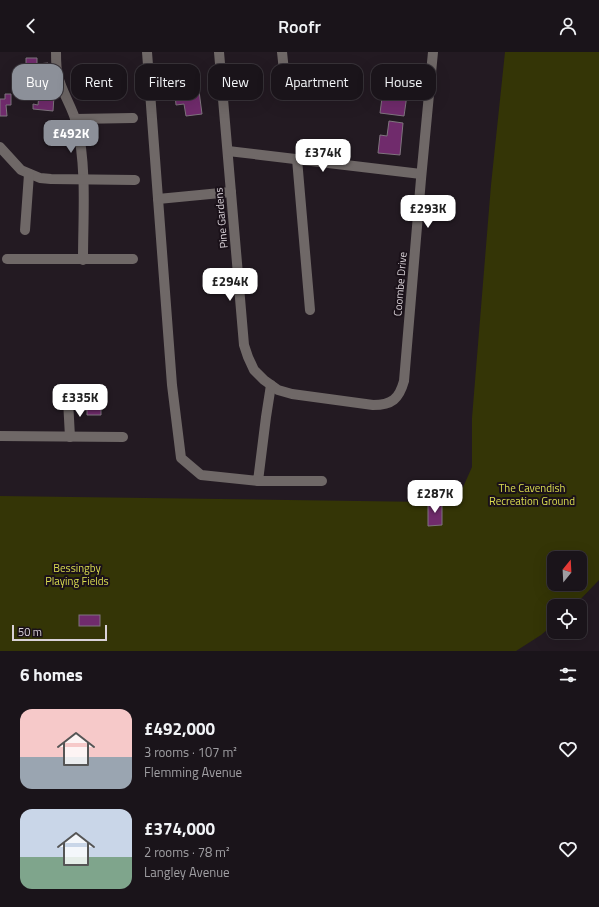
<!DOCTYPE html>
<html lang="en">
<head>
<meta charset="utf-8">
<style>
	:root { --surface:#1a141a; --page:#231d23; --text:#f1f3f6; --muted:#9f9ea2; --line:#383339; --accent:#8c9099 }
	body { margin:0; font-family:"Titillium Web",sans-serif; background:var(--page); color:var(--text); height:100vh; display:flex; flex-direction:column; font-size:15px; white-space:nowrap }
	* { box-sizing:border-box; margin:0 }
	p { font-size:13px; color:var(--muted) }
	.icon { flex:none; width:22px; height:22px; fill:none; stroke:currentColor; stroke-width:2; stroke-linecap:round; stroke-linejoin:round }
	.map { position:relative; height:599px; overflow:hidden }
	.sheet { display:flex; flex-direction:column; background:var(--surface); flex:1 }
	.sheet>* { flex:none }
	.hud { position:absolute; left:12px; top:12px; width:575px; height:36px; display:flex; gap:8px }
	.needle { width:26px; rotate:18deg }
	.fabs { position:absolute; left:547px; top:499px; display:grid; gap:8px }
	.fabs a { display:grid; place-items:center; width:40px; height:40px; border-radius:8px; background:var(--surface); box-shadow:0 4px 16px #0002,0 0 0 1px var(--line); font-size:20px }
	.scale { position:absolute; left:12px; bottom:10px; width:95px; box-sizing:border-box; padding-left:4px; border:2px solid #d9d2d8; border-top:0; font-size:11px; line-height:14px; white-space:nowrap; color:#d9d2d8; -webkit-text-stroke:3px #1a1119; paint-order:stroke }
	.price { position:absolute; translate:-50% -34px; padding:0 9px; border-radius:8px; background:#fff; color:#222; font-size:13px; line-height:26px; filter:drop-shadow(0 1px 2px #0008) }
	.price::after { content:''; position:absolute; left:50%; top:24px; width:12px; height:9px; margin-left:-6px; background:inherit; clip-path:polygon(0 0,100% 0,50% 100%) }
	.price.active { background:var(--accent); color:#fff }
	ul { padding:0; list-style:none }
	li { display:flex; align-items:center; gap:12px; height:100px; padding:0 20px }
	li span { display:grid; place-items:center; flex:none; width:112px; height:80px; border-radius:12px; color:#555 }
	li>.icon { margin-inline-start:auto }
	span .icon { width:48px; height:48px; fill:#fffc; stroke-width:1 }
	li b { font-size:17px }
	h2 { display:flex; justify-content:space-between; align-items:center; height:48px; padding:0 20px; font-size:17px }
	.chip { padding:0 14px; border-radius:12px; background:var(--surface); box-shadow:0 4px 16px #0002,0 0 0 1px var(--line); font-size:14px; line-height:36px }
	.chip.active { background:var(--accent); color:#fff }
	header { display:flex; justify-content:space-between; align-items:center; height:52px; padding:0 20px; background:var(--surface); font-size:18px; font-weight:600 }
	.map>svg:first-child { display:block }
	.green { fill:#343506; fill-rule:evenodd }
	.building { fill:#702b6c; stroke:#7f747e }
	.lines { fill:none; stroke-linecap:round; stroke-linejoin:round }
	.minor { stroke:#6f6867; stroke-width:10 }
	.labels { text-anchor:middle; stroke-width:4; stroke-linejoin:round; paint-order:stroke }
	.street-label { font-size:11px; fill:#d9d2d8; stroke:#1a1119 }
	.park-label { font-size:11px; fill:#dbdd50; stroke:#1a1119 }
</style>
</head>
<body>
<header><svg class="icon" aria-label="back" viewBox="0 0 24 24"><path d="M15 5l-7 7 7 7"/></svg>Roofr<svg class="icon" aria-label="person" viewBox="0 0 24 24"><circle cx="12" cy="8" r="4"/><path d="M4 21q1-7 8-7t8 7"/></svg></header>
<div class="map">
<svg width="599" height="599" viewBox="0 0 599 599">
	<rect width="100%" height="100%" fill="#231a22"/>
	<!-- green -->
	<path class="green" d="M505 0H599V528L574 554H554V572L541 583 516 599H0V444L428 450 460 442 472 415V366L491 133ZM554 506H580V532H554Z"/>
	<!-- building -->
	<g class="building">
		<path d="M26 6H37V12L48 11 49 22H32V12H26Z"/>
		<path d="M28 25 45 26V42L27 41Z"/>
		<rect x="76" y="25" width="6" height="13"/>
		<path d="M393 34 408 36 404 64 380 61 382 46 391 48Z"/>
		<path d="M199 39 202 62 186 64 184 52 176 53 175 42Z"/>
		<path d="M5 42H11V53H6L7 64H0V47H5Z"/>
		<path d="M39 42 54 44 53 59 33 57V52L38 53Z"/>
		<path d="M389 69 403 71 400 103 378 101 380 83 387 84Z"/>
		<path d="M81 341 101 342V363H87V358H77V350H81Z"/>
		<path d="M428 450 442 451V473L428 474Z"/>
		<rect x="79" y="563" width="21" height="11"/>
	</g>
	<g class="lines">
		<!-- minor -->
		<g class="minor">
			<path d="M56 0C56 8 56 17 58 24 62 41 73 56 77 73 87 117 83 163 83 208"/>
			<path d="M147 0 172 333 181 406 201 423 258 429 266 365 271 333"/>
			<path d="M219 0 244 293 248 305 254 318 264 328 278 338 292 342 373 353C392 353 399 347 404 329L421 127 433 0"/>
			<path d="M282 0 284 19 289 22 349 24"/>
			<path d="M75 67 133 66"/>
			<path d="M0 95 21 118 40 126 51 127 135 128"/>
			<path d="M228 99 421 122"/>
			<path d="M297 107 310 258"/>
			<path d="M158 147 231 140"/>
			<path d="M25 178 29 122"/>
			<path d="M7 207H133"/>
			<path d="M68 348 70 385"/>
			<path d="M0 384 123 385"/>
			<path d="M258 429H322"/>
		</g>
	</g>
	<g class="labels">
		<!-- street labels -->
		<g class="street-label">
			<text transform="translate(221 166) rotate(-95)" y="4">Pine Gardens</text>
			<text transform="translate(400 232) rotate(-85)" y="4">Coombe Drive</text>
		</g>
		<!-- park labels -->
		<g class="park-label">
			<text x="532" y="440">The Cavendish<tspan x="532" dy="13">Recreation Ground</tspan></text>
			<text x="77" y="520">Bessingby<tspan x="77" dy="13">Playing Fields</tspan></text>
		</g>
	</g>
</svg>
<div class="fabs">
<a><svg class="needle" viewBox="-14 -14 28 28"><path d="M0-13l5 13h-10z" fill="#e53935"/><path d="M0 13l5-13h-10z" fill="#9f9ea2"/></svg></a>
<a><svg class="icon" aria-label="locate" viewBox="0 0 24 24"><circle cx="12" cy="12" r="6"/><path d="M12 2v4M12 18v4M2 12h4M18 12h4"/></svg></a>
</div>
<div class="scale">50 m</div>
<b class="price active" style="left:71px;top:102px">£492K</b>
<b class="price" style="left:323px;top:121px">£374K</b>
<b class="price" style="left:428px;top:177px">£293K</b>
<b class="price" style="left:230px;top:250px">£294K</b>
<b class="price" style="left:80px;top:366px">£335K</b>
<b class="price" style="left:435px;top:462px">£287K</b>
<div class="hud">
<a class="chip active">Buy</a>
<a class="chip">Rent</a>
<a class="chip">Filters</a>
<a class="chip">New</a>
<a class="chip">Apartment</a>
<a class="chip">House</a>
</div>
</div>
<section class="sheet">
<h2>6 homes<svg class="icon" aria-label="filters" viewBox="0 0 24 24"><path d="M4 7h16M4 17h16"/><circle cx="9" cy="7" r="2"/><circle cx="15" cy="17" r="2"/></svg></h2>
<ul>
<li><span style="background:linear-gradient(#f6c9c9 60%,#9aa5b1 0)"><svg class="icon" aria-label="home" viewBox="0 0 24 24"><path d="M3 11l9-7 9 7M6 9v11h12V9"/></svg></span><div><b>£492,000</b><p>3 rooms · 107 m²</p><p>Flemming Avenue</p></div><svg class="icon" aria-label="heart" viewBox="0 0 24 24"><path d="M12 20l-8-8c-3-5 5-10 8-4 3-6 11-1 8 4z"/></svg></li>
<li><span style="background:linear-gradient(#c9d6e8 60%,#7fa58c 0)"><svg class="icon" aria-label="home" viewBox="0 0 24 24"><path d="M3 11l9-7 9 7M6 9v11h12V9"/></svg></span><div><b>£374,000</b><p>2 rooms · 78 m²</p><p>Langley Avenue</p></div><svg class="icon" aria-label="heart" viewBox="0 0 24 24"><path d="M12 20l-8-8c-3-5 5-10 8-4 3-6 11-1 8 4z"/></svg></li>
</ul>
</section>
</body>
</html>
